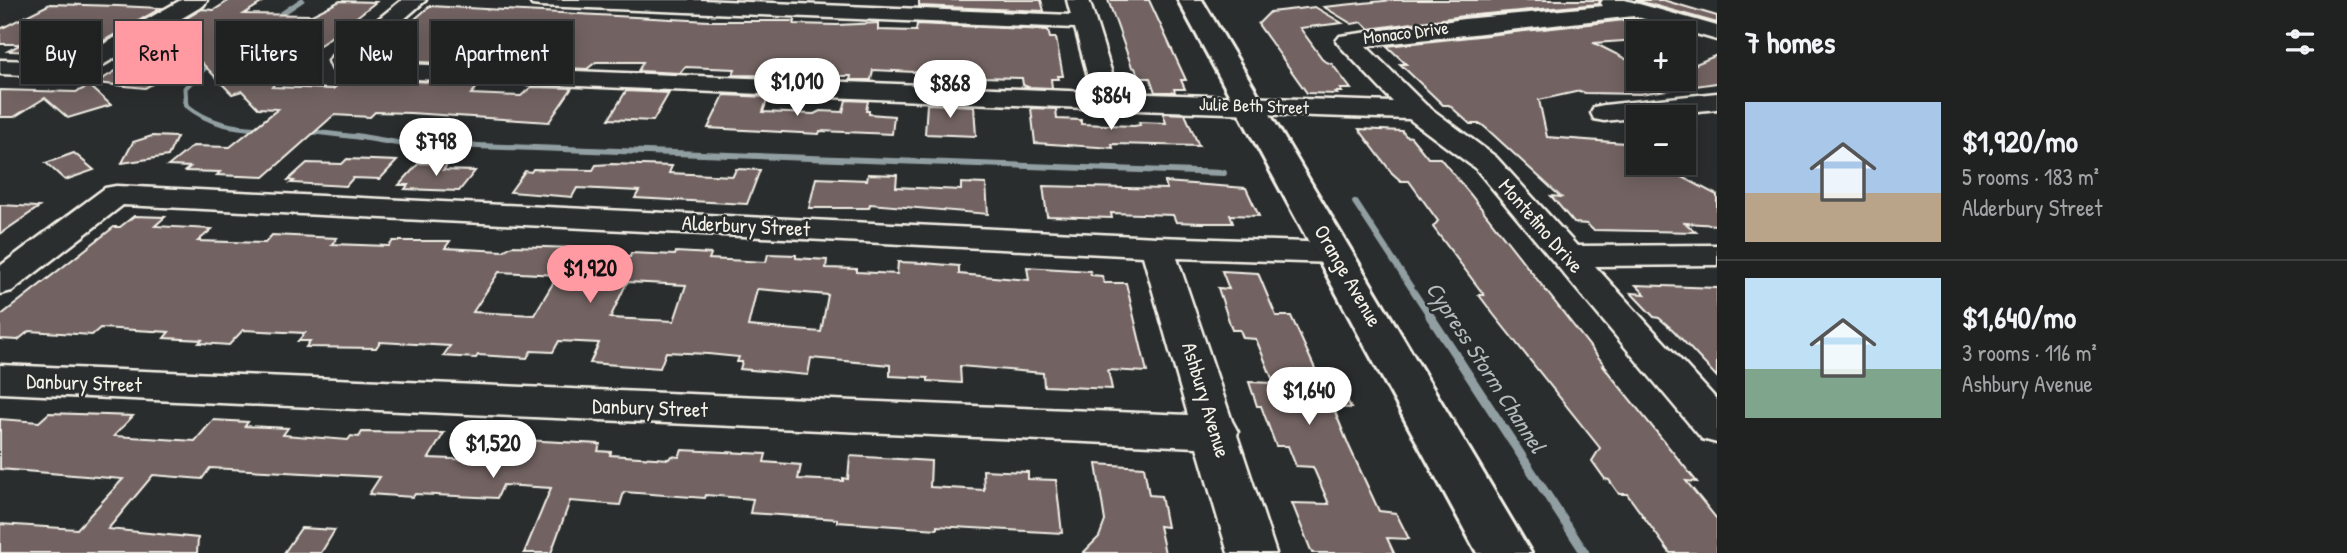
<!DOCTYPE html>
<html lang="en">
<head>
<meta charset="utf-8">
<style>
	:root { --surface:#202222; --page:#282a2a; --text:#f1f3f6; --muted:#a2a4a5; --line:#3d3f40; --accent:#ff9aa2 }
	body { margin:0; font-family:"Patrick Hand",sans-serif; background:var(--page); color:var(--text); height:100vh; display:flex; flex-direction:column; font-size:26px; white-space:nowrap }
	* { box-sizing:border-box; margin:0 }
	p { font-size:23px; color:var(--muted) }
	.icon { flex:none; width:38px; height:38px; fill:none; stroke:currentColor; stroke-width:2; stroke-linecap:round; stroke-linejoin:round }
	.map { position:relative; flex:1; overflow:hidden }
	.panel { display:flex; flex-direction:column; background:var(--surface); width:630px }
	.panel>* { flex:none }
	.banner { position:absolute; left:21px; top:21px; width:665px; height:63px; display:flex; gap:14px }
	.tools { position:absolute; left:1626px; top:21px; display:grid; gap:14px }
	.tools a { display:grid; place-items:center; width:70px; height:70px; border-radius:0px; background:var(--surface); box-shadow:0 4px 18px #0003,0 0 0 2px var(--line); font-size:35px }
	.price { position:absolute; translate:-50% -60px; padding:0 16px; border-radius:24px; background:#fff; color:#222; font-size:23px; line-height:46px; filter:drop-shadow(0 2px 4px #0008) }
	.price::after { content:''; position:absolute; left:50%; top:42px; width:21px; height:16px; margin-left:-10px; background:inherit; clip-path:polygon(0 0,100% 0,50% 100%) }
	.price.active { background:var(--accent); color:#111 }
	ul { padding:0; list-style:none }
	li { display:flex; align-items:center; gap:21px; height:175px; padding:0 28px }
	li+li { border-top:2px solid var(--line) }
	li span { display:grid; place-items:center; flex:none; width:196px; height:140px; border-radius:0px; color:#555 }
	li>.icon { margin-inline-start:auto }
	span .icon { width:84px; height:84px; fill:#fffc; stroke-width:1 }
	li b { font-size:30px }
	h2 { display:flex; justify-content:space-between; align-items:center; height:84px; padding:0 28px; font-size:30px }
	.chip { padding:0 24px; border-radius:0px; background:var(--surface); box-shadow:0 4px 18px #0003,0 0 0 2px var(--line); font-size:24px; line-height:63px }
	.chip.active { background:var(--accent); color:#111 }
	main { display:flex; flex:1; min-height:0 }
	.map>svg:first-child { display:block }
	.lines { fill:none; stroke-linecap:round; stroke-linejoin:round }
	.stream-far2 { stroke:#919fa2; stroke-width:5 }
	.stream-far1 { stroke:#919fa2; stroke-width:6 }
	.stream { stroke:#919fa2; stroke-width:9 }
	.building { fill:#726362; stroke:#f4f1e8; stroke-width:2; fill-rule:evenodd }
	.minor-casing { stroke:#f4f1e8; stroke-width:5 }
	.major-casing { stroke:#f4f1e8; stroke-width:6 }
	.minor { fill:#2a2d2e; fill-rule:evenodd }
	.major { fill:#2a2d2e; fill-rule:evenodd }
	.labels { text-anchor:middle; stroke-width:5; stroke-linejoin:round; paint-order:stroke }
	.far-street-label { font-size:18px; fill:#f4f1e8; stroke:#2a2d2e }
	.street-label { font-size:21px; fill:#f4f1e8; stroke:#2a2d2e }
	.water-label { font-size:23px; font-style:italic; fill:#b2baba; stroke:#2a2d2e }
</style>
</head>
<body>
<main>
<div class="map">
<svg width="1717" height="553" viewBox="0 0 1717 553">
	<rect width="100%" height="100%" fill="#2a2d2e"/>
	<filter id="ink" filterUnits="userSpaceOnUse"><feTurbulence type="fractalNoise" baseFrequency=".0143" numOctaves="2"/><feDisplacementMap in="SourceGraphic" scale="14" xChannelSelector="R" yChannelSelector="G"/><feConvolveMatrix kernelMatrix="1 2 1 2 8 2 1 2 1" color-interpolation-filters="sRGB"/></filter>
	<g filter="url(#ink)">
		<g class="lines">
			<!-- stream-far2 -->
			<g class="stream-far2">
				<path d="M274 19 302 0"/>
				<path d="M212 61 185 88 186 105C209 124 234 128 263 129"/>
				<path d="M306 131 366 138"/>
			</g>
			<!-- stream-far1 -->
			<g class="stream-far1">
				<path d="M356 136 397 143 1224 173"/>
				<path d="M1355 202 1431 318"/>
			</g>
			<!-- stream -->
			<path class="stream" d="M1430 316 1585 553"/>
		</g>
		<!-- building -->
		<g class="building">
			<path d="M230 0H266L244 14 312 15 340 1 376 2 323 43 310 51 300 50 272 87 333 89 346 78 480 84 471 94 521 96 531 87 572 88 549 122 410 113 375 112 370 117 334 115 264 177 217 175 220 172 185 171 190 167 168 166 193 146 230 147 278 109 258 108 242 91 232 94 198 59 145 88 96 83 148 51H132L202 9 214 10Z"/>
			<path d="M919 0H1041L1044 11 919 6Z"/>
			<path d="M1108 0H1149L1186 80H1181L1185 89H1174L1175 92H1155L1150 78H1139L1135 68 1132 67Z"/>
			<path d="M1393 0H1600L1599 4 1464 16 1369 29 1362 22 1352 24 1324 7Z"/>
			<path d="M1635 0H1663L1717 16V23Z"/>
			<path d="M50 4 118 6 161 8 89 49 68 48 60 53 8 51 21 44H0V29Z"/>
			<path d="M430 6 709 21H795L794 24 837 25 878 23V30L916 31 917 24 1048 30 1050 38H1056L1063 76H1058L1059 79H1051L1052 88 1028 87 1023 85 1022 78 978 77V80H973V85L928 83 926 73 915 72 873 70 871 80H850L851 76 733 75 735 69 685 67 680 73 638 71 643 62H596L587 69 547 67 555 57 506 55 497 65 367 60Z"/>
			<path d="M1315 7 1342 23 1300 28 1324 61 1332 64 1351 89H1340L1342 92H1335L1337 94 1307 93 1258 24 1270 12Z"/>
			<path d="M1634 19 1695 36 1684 37V33H1638V40L1594 43 1638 65V79H1684V69L1717 55V83L1640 94 1585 93 1580 91 1539 100 1547 137 1638 144V163H1656L1717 195V225L1685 223 1696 232 1593 230 1587 224 1574 223 1551 196 1561 197 1487 129 1481 124H1470L1449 105H1443L1400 64H1406L1387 46Z"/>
			<path d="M90 86 111 105 68 118 45 98 14 117H0V90L76 92Z"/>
			<path d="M626 91 669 93 653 121 609 119Z"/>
			<path d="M724 95 768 97 763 112 814 114 820 111 843 112 846 100 868 101 866 111H869V114L894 116 892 134 820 131 819 134 708 128Z"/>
			<path d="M927 104 974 106 976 136 925 134Z"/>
			<path d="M1031 108 1056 109 1057 119 1081 120V124L1134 126 1140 125 1139 122 1166 123 1163 113 1185 114 1199 146 1112 144 1113 148 1035 143Z"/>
			<path d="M1359 129 1402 131 1406 136 1411 137 1428 158H1440L1470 194 1606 367 1603 366 1697 482 1686 481 1717 519V553H1670L1627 494H1619L1609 480 1605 479 1592 461 1600 448 1494 315 1479 295H1484L1433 227 1438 221 1409 181H1401L1392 173Z"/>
			<path d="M152 136 177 137 168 156 122 163 133 142Z"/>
			<path d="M74 153 94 170 65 180 46 163Z"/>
			<path d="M347 159 397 161 380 179 353 178 346 186 291 183 294 181 288 180 307 163 342 164Z"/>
			<path d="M419 163 448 164 443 170 475 171 459 191 405 189 408 185H399Z"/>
			<path d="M611 164 672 166 669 173 733 176 736 169 760 170 747 204 635 198 639 191 577 188 572 197 510 192 525 171 531 172 533 169 593 170 596 165Z"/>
			<path d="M868 174 897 175 896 187 961 190V183L986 184 988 214 870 204 869 208H809L816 178 867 180Z"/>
			<path d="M1165 182 1246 188 1259 216 1230 215 1233 223H1202L1176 222 1173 215 1111 213 1112 218 1047 216 1043 186 1167 189Z"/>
			<path d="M0 205 39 207 0 234Z"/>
			<path d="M134 216 165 217 155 226 212 229 198 241 265 243 272 235 337 238 332 244 389 246 393 241H450L445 248 503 251 512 246 576 248 572 254 630 257 631 253 675 255 676 252 711 254 709 259 766 262 768 254 796 255V258L827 260 826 268 857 269V272L897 274 898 262 924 263 959 266V274L1029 280 1027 267 1090 271 1091 275 1102 276 1104 283H1126L1147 372 1108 370 1112 389 1044 386 1043 373 960 366 961 383 928 381V378L890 376V365L811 358 808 375 740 369 742 362H737L739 357 708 354 666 352 660 368 590 363 599 343 559 341 553 352 531 351 527 358 478 355 476 358 443 356 450 346 380 342 376 348 306 347 310 341H298L305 333 243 330 229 345 199 343 202 340 164 338 169 332 100 328 92 335 29 331 18 340 0 339V316L114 227H120ZM499 272 558 275 534 315 473 312ZM627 282 686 285 674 321 610 318ZM757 289 828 295 821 332 748 326Z"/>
			<path d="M1222 271 1258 273 1276 316H1291L1322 384H1340L1351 408 1333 407 1349 446 1379 511 1396 513 1409 539 1387 538 1394 553H1312L1292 503 1329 504 1313 467 1296 466 1288 446H1276L1261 406H1257L1249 382 1274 383 1256 339 1243 338 1240 330H1232L1218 288 1229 289Z"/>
			<path d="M1636 285 1717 288V377L1673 330 1659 318 1654 317 1631 293 1645 294Z"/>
			<path d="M49 413 133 416 114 436 195 441 213 420 248 422 245 426 288 428 283 435 348 440 351 436 359 437 362 432 444 433 429 458 476 460 484 446 518 448 523 440 600 444 598 451 611 452 610 455 669 459 671 456 679 457 682 450 766 454 764 462 801 465 798 479 843 481V478L848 479 850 456 931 461 930 487 984 490 983 470 1028 472V479L1056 480 1062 533 937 526V529L837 522V519L750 513 753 499 706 495 705 498 624 492 620 505 570 501 551 553H524L551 488 503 485 497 498 415 494 413 497 369 494 380 477 210 468 202 479 153 475 108 529 198 538 197 553H0V524L77 529 123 479 0 469V419L39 422Z"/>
			<path d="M1096 464 1144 467 1149 495 1161 496 1167 527 1159 526 1165 553H1083L1099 537 1105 521Z"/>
			<path d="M301 528 335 530 321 553H284Z"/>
		</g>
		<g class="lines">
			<!-- minor casing -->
			<g class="minor-casing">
				<g id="minor">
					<path d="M181 0H207L204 5 86 75 77 77 0 74V60L72 62Z"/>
					<path d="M402 0H426L355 62 1092 92 1075 28 540 6 532 5 529 0H701L1071 15 1067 0H1089L1118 93 1393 102 1340 46 1336 41 1340 36 1464 19 1603 6 1601 3 1603 0H1625L1717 26V40L1634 16 1366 46 1426 105 1496 157 1577 246 1717 245V265L1595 266 1717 400V443L1702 439 1476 169 1409 119 1107 109 348 76 333 70 329 61 332 56Z"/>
					<path d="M1717 93V109L1604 121 1594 119 1591 113 1594 107 1604 105Z"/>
					<path d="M116 186 1157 237 1335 243 1347 246 1352 253 1347 260 1335 263 1177 258 1232 421 1238 432 1237 435 1276 553H1228L1197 447 0 393V365L1188 415 1143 256 123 205 12 291 0 294V266L105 188Z"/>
				</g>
			</g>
			<!-- major casing -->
			<g class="major-casing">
				<path id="major" d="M1178 0H1202L1531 553H1477Z"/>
			</g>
			<!-- minor -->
			<use href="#minor" class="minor"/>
			<!-- major -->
			<use href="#major" class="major"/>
		</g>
	</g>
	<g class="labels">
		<!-- far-street labels -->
		<g class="far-street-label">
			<text transform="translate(1406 33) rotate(-7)" y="6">Monaco Drive</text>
			<text transform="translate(1254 106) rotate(2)" y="6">Julie Beth Street</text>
		</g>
		<!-- street labels -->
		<g class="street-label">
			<text transform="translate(746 226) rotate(3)" y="7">Alderbury Street</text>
			<text transform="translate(1541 226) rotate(49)" y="7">Montefino Drive</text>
			<text transform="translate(1348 276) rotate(60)" y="7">Orange Avenue</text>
			<text transform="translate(84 383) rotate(2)" y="7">Danbury Street</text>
			<text transform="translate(1206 400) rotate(73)" y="7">Ashbury Avenue</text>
			<text transform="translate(650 408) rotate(2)" y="7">Danbury Street</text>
		</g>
		<!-- water labels -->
		<g class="water-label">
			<text transform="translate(1486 367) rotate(57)" y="8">Cypress Storm Channel</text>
		</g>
	</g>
</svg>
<div class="tools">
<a>+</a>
<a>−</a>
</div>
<b class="price" style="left:797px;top:118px">$1,010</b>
<b class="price" style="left:950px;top:120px">$868</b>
<b class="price" style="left:1111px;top:132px">$864</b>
<b class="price" style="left:436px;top:178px">$798</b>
<b class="price active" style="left:590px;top:305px">$1,920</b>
<b class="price" style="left:1309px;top:427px">$1,640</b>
<b class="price" style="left:493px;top:480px">$1,520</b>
<div class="banner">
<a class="chip">Buy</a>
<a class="chip active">Rent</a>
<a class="chip">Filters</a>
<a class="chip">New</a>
<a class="chip">Apartment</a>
</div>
</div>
<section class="panel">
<h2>7 homes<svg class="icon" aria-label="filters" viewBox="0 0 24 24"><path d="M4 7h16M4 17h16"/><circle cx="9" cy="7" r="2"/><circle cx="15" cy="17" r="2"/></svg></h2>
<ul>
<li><span style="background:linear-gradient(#a9c7e8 65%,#b9a48a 0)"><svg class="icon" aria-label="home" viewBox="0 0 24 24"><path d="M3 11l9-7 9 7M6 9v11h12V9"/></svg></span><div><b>$1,920/mo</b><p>5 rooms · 183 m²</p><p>Alderbury Street</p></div></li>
<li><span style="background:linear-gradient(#bfe0f5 65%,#7fa58c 0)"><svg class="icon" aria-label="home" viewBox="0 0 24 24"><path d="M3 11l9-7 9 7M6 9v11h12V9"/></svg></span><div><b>$1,640/mo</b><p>3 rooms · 116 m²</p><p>Ashbury Avenue</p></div></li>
</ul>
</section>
</main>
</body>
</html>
